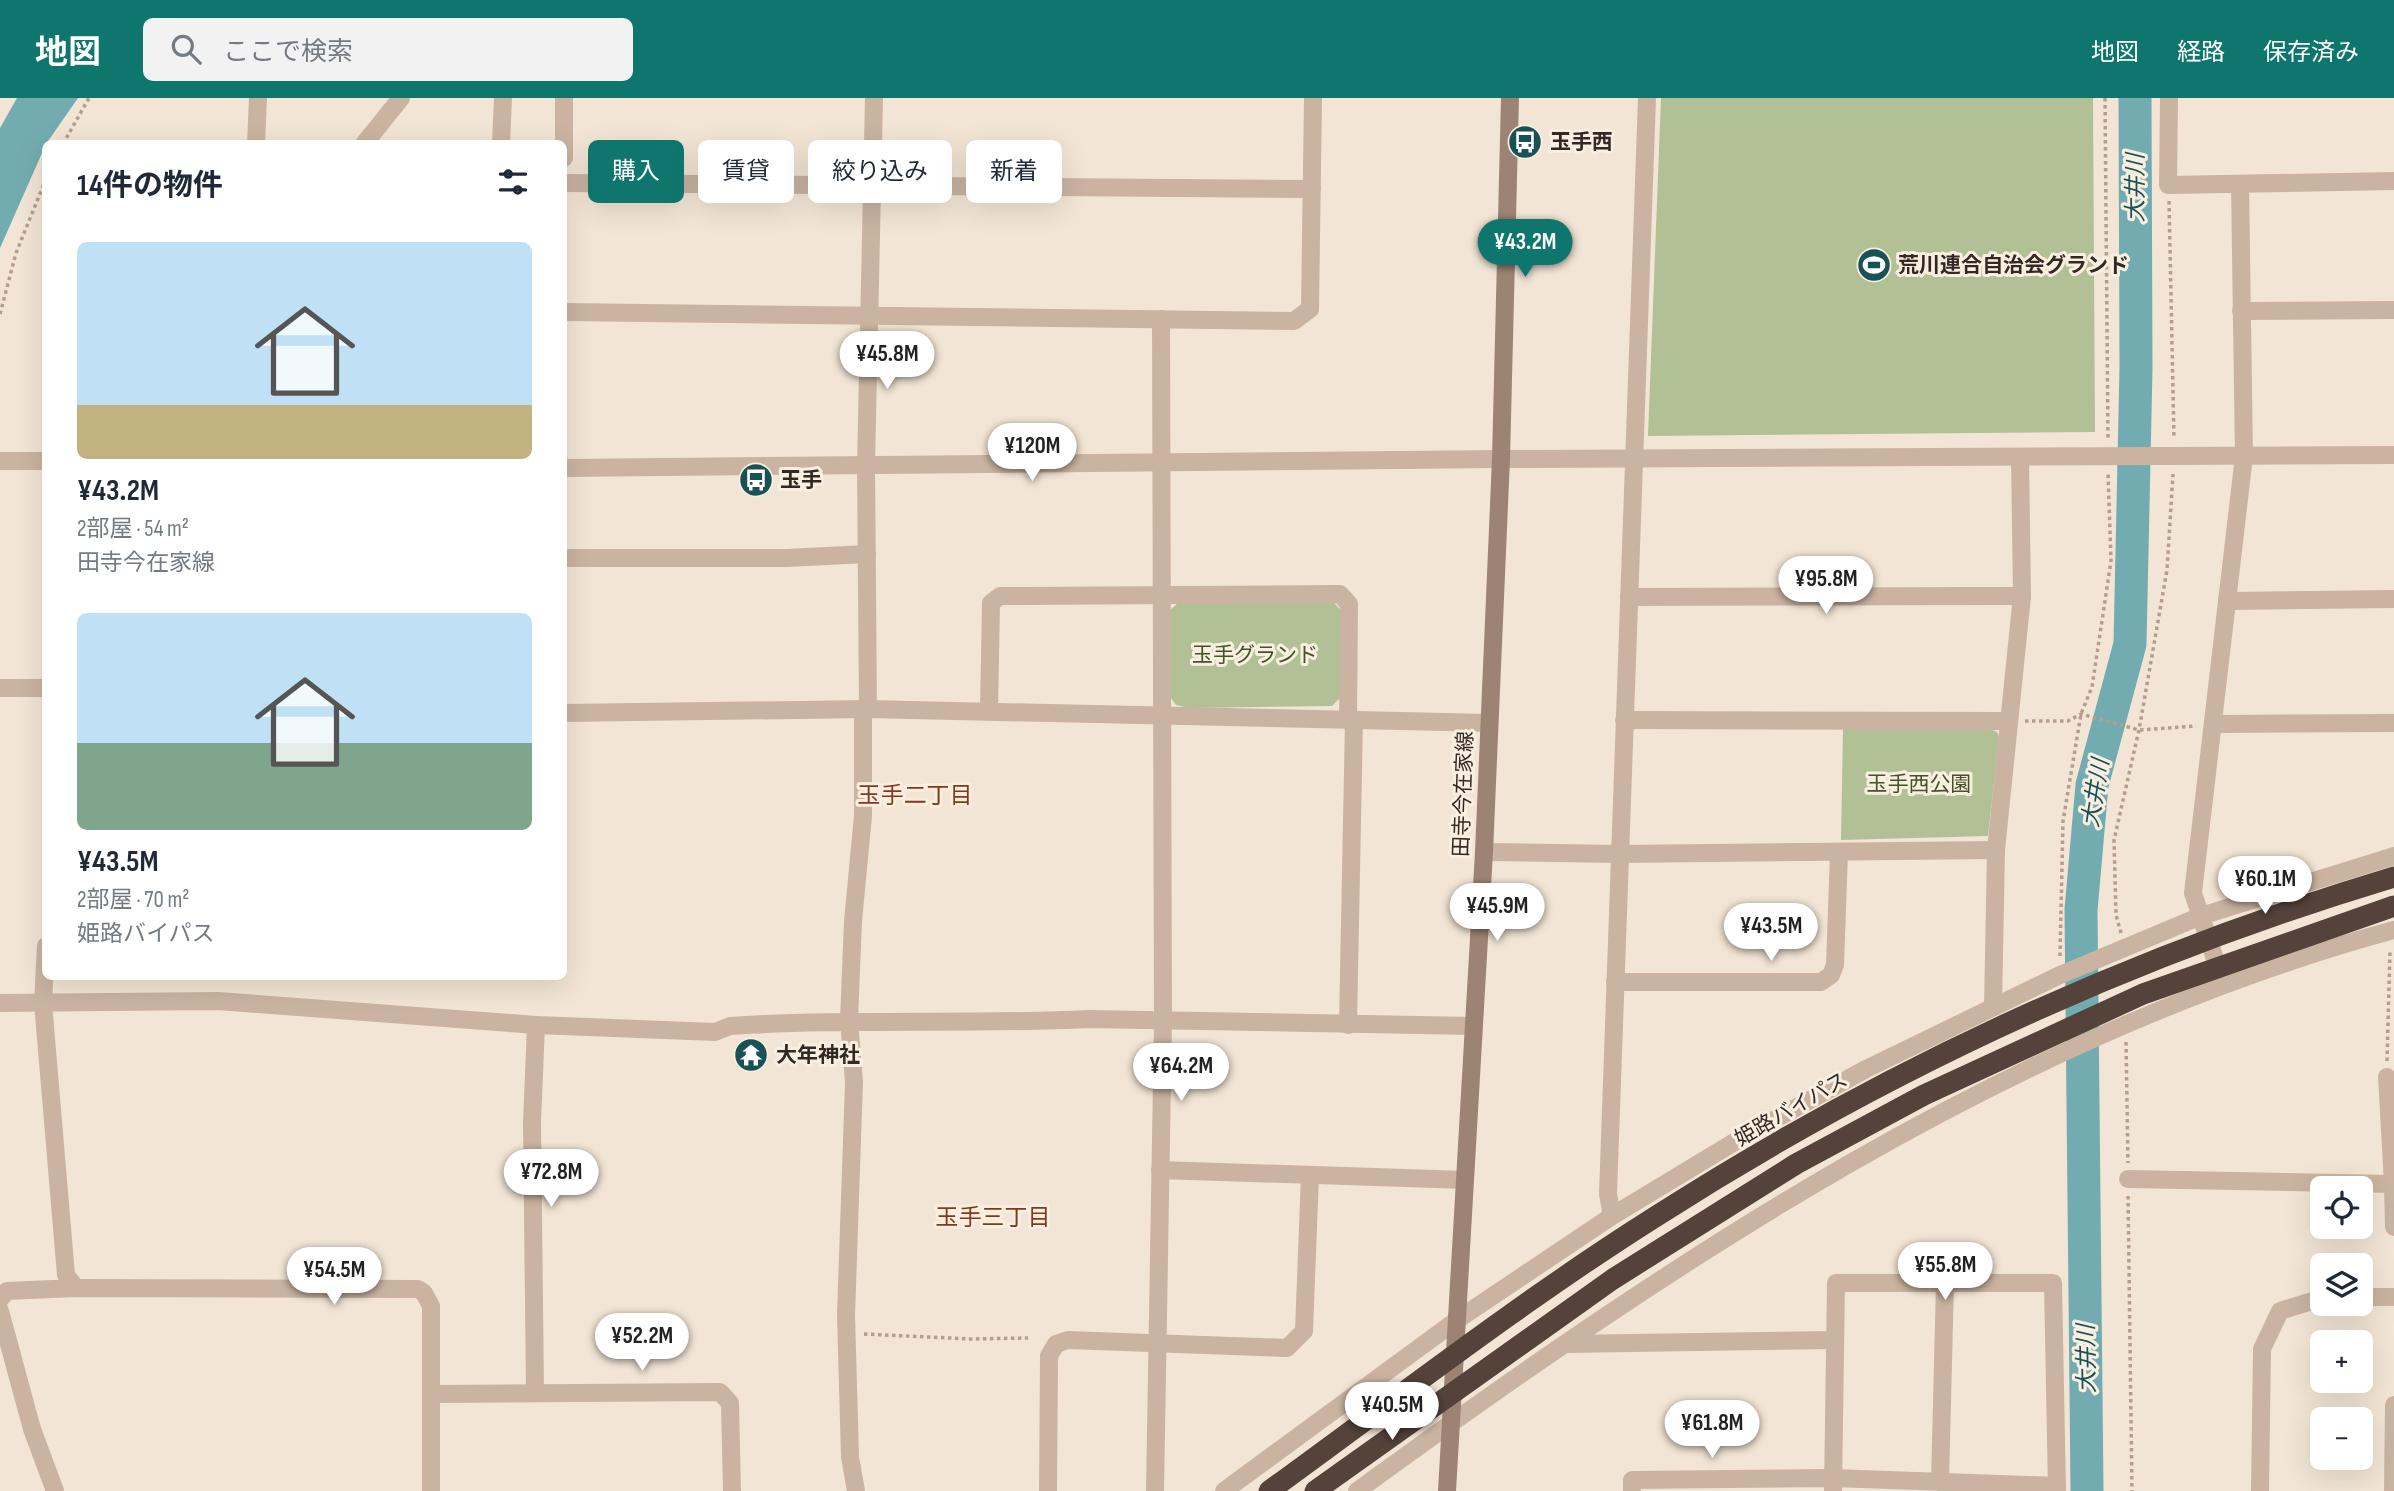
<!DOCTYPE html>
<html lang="ja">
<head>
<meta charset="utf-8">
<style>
	:root { --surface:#fff; --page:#f2f2f3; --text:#1f2937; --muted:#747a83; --accent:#0f766e }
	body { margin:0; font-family:"Sofia Sans Condensed","Noto Sans JP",sans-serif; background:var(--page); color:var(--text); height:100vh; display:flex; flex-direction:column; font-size:26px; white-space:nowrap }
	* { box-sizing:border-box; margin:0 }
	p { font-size:23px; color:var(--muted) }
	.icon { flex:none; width:38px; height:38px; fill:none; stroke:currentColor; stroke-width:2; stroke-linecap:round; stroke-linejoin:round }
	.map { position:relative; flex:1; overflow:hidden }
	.drawer { position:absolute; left:42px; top:42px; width:525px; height:840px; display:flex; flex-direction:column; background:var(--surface); border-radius:10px; box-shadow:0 7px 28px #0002 }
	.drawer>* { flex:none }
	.top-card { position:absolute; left:588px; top:42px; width:665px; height:63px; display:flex; gap:14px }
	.controls { position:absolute; left:2310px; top:1078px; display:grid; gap:14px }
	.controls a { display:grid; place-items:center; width:63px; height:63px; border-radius:10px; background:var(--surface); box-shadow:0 7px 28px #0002; font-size:35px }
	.price { position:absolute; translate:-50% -60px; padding:0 16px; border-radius:24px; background:#fff; color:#222; font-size:23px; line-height:46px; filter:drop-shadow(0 2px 4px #0008) }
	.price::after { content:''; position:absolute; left:50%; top:42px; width:21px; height:16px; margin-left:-10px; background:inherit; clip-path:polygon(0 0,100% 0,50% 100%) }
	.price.active { background:var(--accent); color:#fff }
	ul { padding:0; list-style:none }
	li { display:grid; align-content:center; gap:14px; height:371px; padding:0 35px }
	li span { display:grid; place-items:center; height:217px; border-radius:10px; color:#555 }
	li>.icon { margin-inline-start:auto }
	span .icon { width:126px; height:126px; fill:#fffc; stroke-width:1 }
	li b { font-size:30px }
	h2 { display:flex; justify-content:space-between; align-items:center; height:84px; padding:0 35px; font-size:30px }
	.chip { padding:0 24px; border-radius:10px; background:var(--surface); box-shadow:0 7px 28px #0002; font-size:24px; line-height:63px }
	.chip.active { background:var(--accent); color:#fff }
	header { display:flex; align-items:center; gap:42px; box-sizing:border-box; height:98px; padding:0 35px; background:var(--accent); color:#fff }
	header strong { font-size:33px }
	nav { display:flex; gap:38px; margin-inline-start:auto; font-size:24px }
	.search { width:490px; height:63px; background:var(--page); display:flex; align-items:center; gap:18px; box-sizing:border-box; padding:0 24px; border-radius:10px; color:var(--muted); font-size:26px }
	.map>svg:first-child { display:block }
	.green { fill:#b1c195 }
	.water { fill:#73acb0 }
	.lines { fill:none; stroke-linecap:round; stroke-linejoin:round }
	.river { stroke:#73acb0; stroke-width:33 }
	.path { stroke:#b59e8b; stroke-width:3.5; stroke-dasharray:3.5 3.5; stroke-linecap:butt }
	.minor { stroke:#cab4a1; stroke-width:18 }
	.tertiary { stroke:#cab4a1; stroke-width:18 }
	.secondary { stroke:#9d8373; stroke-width:18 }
	.motorway-bridge { stroke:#55433b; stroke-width:21 }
	.labels { text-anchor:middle; stroke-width:6; stroke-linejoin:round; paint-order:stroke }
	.poi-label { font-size:21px; font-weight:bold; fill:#332924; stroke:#f9efe1; text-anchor:start }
	.park-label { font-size:21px; fill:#425327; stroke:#f9efe1 }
	.street-label { font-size:21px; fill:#332924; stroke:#f9efe1 }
	.water-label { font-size:23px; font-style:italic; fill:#185156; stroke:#f9efe1 }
	.neighbourhood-label { font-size:23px; fill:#86361a; stroke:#f9efe1 }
</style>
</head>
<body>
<header>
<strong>地図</strong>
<div class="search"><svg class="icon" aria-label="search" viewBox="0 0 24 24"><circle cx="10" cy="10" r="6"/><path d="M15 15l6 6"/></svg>ここで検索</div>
<nav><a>地図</a><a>経路</a><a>保存済み</a></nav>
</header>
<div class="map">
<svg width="2394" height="1393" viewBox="0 0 2394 1393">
	<rect width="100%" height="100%" fill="#f2e5d5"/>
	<!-- green -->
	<g class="green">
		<path d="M1661 0H2093L2095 334 1648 338Z"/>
		<path d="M1333 504 1341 512V599L1332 608 1189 610 1176 607 1171 600 1169 513 1178 505Z"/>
		<path d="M1843 630 1990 631 1997 634 1999 639 1988 738 1841 742Z"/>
	</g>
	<!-- water -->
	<path class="water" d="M17 0H78L46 46 0 150V30Z"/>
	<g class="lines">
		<!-- river -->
		<path class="river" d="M2087 1393 2081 812 2092 687 2130 546 2136 270 2135 0"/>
		<!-- path -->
		<g class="path">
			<path d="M2105 0 2108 341"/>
			<path d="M63 46 89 0"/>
			<path d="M2169 103 2174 341"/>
			<path d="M0 216 16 155 46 81"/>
			<path d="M2025 623H2068L2081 616 2139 632 2196 628"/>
			<path d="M2121 835 2116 817 2114 742 2139 632 2167 472 2173 376"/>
			<path d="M2060 858 2063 723 2081 616 2092 589 2111 463 2108 374"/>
			<path d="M2126 944 2128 1065"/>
			<path d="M2387 963 2390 852"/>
			<path d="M2128 1098 2132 1393"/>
			<path d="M864 1236 971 1241 1028 1240"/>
		</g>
		<!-- minor -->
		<g class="minor">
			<path d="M2169 0 2168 87 2394 83"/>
			<path d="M256 46 258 0"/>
			<path d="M501 46 503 0"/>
			<path d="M564 60V0"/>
			<path d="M564 85 1312 91"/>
			<path d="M2241 213 2394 212"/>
			<path d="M564 214 1294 223 1310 211 1313 0"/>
			<path d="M564 460H786L867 456"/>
			<path d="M1629 499 2022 498"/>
			<path d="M2227 503 2394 501"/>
			<path d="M989 613 991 505 1000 498 1340 496 1349 506 1348 622"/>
			<path d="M1624 622 2009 623"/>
			<path d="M2214 626 2394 625"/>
			<path d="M1484 754 1619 756 1996 752"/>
			<path d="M46 848 43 905 66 1177 76 1190"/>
			<path d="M2222 882 2193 795 2244 358 2240 86"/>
			<path d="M1615 884H1821L1831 877 1835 867 1839 754"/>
			<path d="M0 905 218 903 536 927 715 934 730 928C850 920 970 927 1089 921L1473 928"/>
			<path d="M1993 909 1996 752 2022 498 2020 359"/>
			<path d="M1348 927 1354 622"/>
			<path d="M2387 979 2393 1086"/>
			<path d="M1160 1072 1465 1082"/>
			<path d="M2128 1081 2393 1086 2394 1129"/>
			<path d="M1612 1118 1608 1096 1647 0"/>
			<path d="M2361 1199H2394"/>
			<path d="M0 1201 7 1193 76 1190 418 1191 424 1195 431 1208V1393"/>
			<path d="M0 1213 32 1331 55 1393"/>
			<path d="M1566 1246 1835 1242"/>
			<path d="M535 1295 532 1025 536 927"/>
			<path d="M431 1296 720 1294 730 1305 732 1393"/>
			<path d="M1940 1384 1945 1185"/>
			<path d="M856 1393 850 1359 846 1217 854 984 849 922 853 823 863 718V618L868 611 866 367 874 0"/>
			<path d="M1048 1393 1049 1258 1056 1246 1068 1242 1287 1250 1304 1233 1310 1077"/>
			<path d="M1155 1393 1163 924 1161 221"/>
			<path d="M1632 1393V1382L1833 1380 2057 1388"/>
			<path d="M1833 1393 1836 1185H2053L2057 1393"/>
			<path d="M2260 1393 2262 1251 2280 1213 2322 1200"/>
			<path d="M2393 1393 2394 1307"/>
		</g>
		<!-- tertiary -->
		<g class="tertiary">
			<path d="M364 46 401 0"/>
			<path d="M0 363H46"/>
			<path d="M564 370 1501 361 2394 357"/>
			<path d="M0 590H46"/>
			<path d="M564 615 868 611 1488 625"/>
			<path d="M1224 1393 1457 1222 1612 1118 1746 1037 1866 971 2060 877 2201 818 2394 758"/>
			<path d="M1357 1393C1675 1162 2010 936 2394 832"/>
		</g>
		<!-- secondary -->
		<path class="secondary" d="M1447 1393 1484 754 1501 361 1510 0"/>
		<!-- motorway-bridge -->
		<g class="motorway-bridge">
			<path d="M1269 1393C1396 1301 1522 1203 1655 1119 1884 972 2134 857 2394 779"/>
			<path d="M1315 1393 1613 1181 1796 1066 1924 997 2143 896 2394 808"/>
		</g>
	</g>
	<!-- icons -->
	<defs>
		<g id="bus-disc" transform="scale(1.75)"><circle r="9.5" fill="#185156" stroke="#f9efe1"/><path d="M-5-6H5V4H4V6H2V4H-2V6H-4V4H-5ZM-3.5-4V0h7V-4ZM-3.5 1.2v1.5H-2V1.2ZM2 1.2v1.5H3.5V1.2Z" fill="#fff"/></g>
		<g id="stadium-disc" transform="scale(1.75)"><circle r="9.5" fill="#185156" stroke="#f9efe1"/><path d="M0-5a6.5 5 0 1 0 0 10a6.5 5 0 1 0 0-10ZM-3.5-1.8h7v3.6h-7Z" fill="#fff"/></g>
		<g id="temple-disc" transform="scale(1.75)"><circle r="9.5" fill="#185156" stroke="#f9efe1"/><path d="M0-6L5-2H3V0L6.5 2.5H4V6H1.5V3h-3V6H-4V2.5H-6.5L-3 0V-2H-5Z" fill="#fff"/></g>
	</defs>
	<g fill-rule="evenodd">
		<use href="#bus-disc" x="1525" y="44"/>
		<use href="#stadium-disc" x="1874" y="167"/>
		<use href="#bus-disc" x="756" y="382"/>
		<use href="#temple-disc" x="751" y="957"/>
	</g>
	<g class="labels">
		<!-- poi labels -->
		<g class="poi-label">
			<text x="1550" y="51">玉手西</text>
			<text x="1898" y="174">荒川連合自治会グランド</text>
			<text x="780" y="389">玉手</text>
			<text x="776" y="964">大年神社</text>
		</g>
		<!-- park labels -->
		<g class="park-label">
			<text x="1255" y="564">玉手グランド</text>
			<text x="1919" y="693">玉手西公園</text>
		</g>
		<!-- street labels -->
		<g class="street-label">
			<text transform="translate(1463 696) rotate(-88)" y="7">田寺今在家線</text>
			<text transform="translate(1791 1011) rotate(-30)" y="7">姫路バイパス</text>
		</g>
		<!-- water labels -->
		<g class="water-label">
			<text transform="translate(2135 90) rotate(-90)" y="8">大井川</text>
			<text transform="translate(2095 695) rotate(-81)" y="8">大井川</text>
			<text transform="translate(2086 1261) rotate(-91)" y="8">大井川</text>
		</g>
		<!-- neighbourhood labels -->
		<g class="neighbourhood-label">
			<text x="915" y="705">玉手二丁目</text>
			<text x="993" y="1127">玉手三丁目</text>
		</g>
	</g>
</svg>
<div class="controls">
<a><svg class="icon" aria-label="locate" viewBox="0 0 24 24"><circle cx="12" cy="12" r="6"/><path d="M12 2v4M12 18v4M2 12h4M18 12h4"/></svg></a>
<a><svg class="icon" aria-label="layers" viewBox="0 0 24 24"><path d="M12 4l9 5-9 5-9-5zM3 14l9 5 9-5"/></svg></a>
<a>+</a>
<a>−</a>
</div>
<b class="price active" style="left:1525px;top:181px">¥43.2M</b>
<b class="price" style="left:887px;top:293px">¥45.8M</b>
<b class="price" style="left:1032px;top:385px">¥120M</b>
<b class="price" style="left:1826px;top:518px">¥95.8M</b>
<b class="price" style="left:2265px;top:818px">¥60.1M</b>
<b class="price" style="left:1497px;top:845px">¥45.9M</b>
<b class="price" style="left:1771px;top:865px">¥43.5M</b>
<b class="price" style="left:1181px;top:1005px">¥64.2M</b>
<b class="price" style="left:551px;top:1111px">¥72.8M</b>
<b class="price" style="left:1945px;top:1204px">¥55.8M</b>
<b class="price" style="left:334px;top:1209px">¥54.5M</b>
<b class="price" style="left:642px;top:1275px">¥52.2M</b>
<b class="price" style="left:1392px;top:1344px">¥40.5M</b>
<b class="price" style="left:1712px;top:1362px">¥61.8M</b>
<div class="top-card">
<a class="chip active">購入</a>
<a class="chip">賃貸</a>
<a class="chip">絞り込み</a>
<a class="chip">新着</a>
</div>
<section class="drawer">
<h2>14件の物件<svg class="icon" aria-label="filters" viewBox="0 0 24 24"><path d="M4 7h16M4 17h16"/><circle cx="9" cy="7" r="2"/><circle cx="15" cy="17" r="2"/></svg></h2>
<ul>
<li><span style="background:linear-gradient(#bfe0f5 75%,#c2b280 0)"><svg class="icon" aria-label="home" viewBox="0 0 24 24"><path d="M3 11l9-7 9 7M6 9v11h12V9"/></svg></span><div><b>¥43.2M</b><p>2部屋 · 54 m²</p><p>田寺今在家線</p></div></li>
<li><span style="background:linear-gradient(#bfe0f5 60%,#7fa58c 0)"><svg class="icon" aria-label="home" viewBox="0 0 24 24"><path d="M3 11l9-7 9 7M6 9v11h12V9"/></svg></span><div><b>¥43.5M</b><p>2部屋 · 70 m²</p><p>姫路バイパス</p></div></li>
</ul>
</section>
</div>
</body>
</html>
